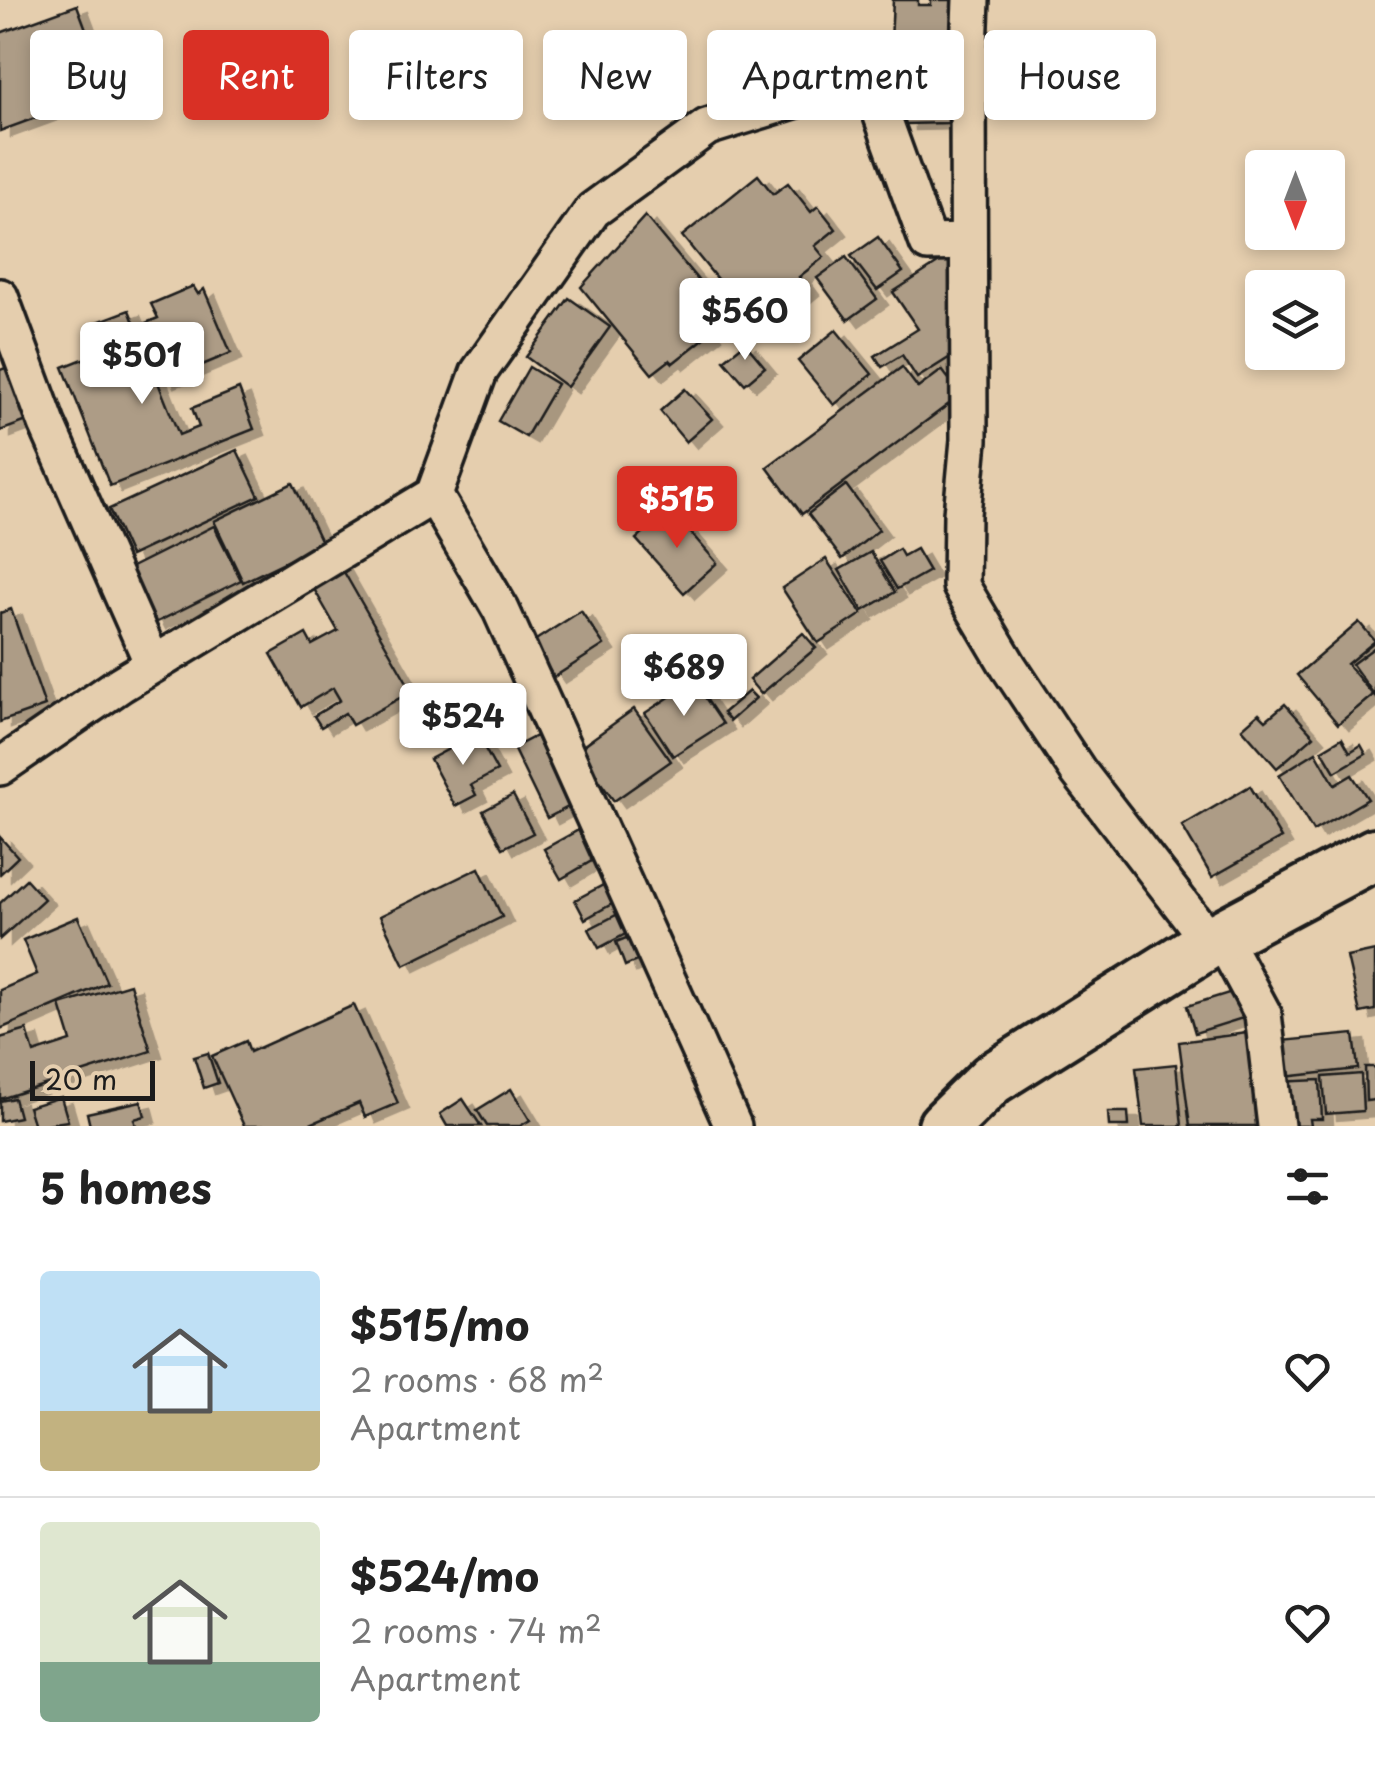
<!DOCTYPE html>
<html lang="en">
<head>
<meta charset="utf-8">
<style>
	:root { --surface:#fff; --page:#f6f6f6; --text:#222; --muted:#767676; --line:#e0e0e0; --accent:#d93025 }
	body { margin:0; font-family:"Playpen Sans",sans-serif; background:var(--page); color:var(--text); height:100vh; display:flex; flex-direction:column; font-size:38px; white-space:nowrap }
	* { box-sizing:border-box; margin:0 }
	p { font-size:32px; color:var(--muted) }
	.icon { flex:none; width:55px; height:55px; fill:none; stroke:currentColor; stroke-width:2; stroke-linecap:round; stroke-linejoin:round }
	.map { position:relative; height:1126px; overflow:hidden }
	.panel { display:flex; flex-direction:column; background:var(--surface); flex:1 }
	.panel>* { flex:none }
	.guide { position:absolute; left:30px; top:30px; width:1315px; height:90px; display:flex; gap:20px }
	.needle { width:65px; rotate:180deg }
	.controls { position:absolute; left:1245px; top:150px; display:grid; gap:20px }
	.controls a { display:grid; place-items:center; width:100px; height:100px; border-radius:10px; background:var(--surface); box-shadow:0 5px 15px #0003; font-size:50px }
	.scale { position:absolute; left:30px; bottom:25px; width:125px; box-sizing:border-box; padding-left:10px; border:5px solid #1c1c1c; border-top:0; font-size:28px; line-height:35px; white-space:nowrap; color:#1c1c1c; -webkit-text-stroke:8px #e5ceae; paint-order:stroke }
	.price { position:absolute; translate:-50% -85px; padding:0 22px; border-radius:10px; background:#fff; color:#222; font-size:32px; line-height:65px; filter:drop-shadow(0 2px 5px #0008) }
	.price::after { content:''; position:absolute; left:50%; top:60px; width:30px; height:22px; margin-left:-15px; background:inherit; clip-path:polygon(0 0,100% 0,50% 100%) }
	.price.selected { background:var(--accent); color:#fff }
	ul { padding:0; list-style:none }
	li { display:flex; align-items:center; gap:30px; height:250px; padding:0 40px }
	li+li { border-top:2px solid var(--line) }
	li span { display:grid; place-items:center; flex:none; width:280px; height:200px; border-radius:10px; color:#555 }
	li>.icon { margin-inline-start:auto }
	span .icon { width:120px; height:120px; fill:#fffc; stroke-width:1 }
	li b { font-size:42px }
	h2 { display:flex; justify-content:space-between; align-items:center; height:120px; padding:0 40px; font-size:42px }
	.chip { padding:0 35px; border-radius:10px; background:var(--surface); box-shadow:0 5px 15px #0003; font-size:35px; line-height:90px }
	.chip.selected { background:var(--accent); color:#fff }
	.map>svg:first-child { display:block }
	.building { fill:#ad9c86; stroke:#1c1c1c; stroke-width:2.5; filter:url(#shadow) }
	.lines { fill:none; stroke-linecap:round; stroke-linejoin:round }
	.street-casing { stroke:#1c1c1c; stroke-width:42 }
	.secondary-casing { stroke:#1c1c1c; stroke-width:58 }
	.street { stroke:#e5ceae; stroke-width:35 }
	.secondary { stroke:#e5ceae; stroke-width:50 }
</style>
</head>
<body>
<div class="map">
<svg width="1375" height="1126" viewBox="0 0 1375 1126">
	<defs>
		<filter id="shadow"><feDropShadow dx="11" dy="6" stdDeviation="0" flood-color="#0004"/></filter>
	</defs>
	<rect width="100%" height="100%" fill="#e5ceae"/>
	<filter id="ink" filterUnits="userSpaceOnUse"><feTurbulence type="fractalNoise" baseFrequency=".01" numOctaves="2"/><feDisplacementMap in="SourceGraphic" scale="20" xChannelSelector="R" yChannelSelector="G"/><feConvolveMatrix kernelMatrix="1 2 1 2 8 2 1 2 1" color-interpolation-filters="sRGB"/></filter>
	<g filter="url(#ink)">
		<!-- building -->
		<g class="building">
			<path d="M893 0H918V5H931V0H952L950 65 890 63Z"/>
			<path d="M77 5 109 91 0 131V33Z"/>
			<path d="M946 77 948 123 905 124 903 78Z"/>
			<path d="M758 175 773 194 788 183 811 212 818 206 836 229 815 246 824 257 799 277 808 289 779 313 769 301 748 317 682 236Z"/>
			<path d="M645 216 726 314 708 329 711 333 673 363 670 360 652 374 581 287Z"/>
			<path d="M878 237 903 272 877 290 851 256Z"/>
			<path d="M955 252V354L917 378 902 355 882 367 875 356 918 329 893 292Z"/>
			<path d="M846 257 877 299 848 320 817 278Z"/>
			<path d="M193 286 198 294 204 289 231 353 164 381 141 325 158 318 151 304Z"/>
			<path d="M569 298 610 327 567 387 526 357Z"/>
			<path d="M129 310 179 435 199 427 192 408 239 389 254 429 110 486 63 367 106 350 95 323Z"/>
			<path d="M836 330 872 374 834 405 798 361Z"/>
			<path d="M745 343 765 367 745 384 724 360Z"/>
			<path d="M16 364 38 417 0 431V370Z"/>
			<path d="M529 367 557 384 526 437 498 421Z"/>
			<path d="M902 367 918 388 942 370 961 395 802 514 767 467Z"/>
			<path d="M685 389 712 419 686 442 660 411Z"/>
			<path d="M237 450 259 496 130 556 109 509Z"/>
			<path d="M293 483 322 544 243 582 214 521Z"/>
			<path d="M846 485 879 530 842 559 808 514Z"/>
			<path d="M670 509 717 563 684 593 636 539Z"/>
			<path d="M214 526 241 580 155 623 128 569Z"/>
			<path d="M899 549 903 556 916 549 929 571 897 589 880 561Z"/>
			<path d="M871 552 895 592 863 611 839 570Z"/>
			<path d="M826 559 862 614 818 643 782 588Z"/>
			<path d="M340 565 412 691 352 725 345 713 321 727 314 716 340 700 333 688 301 707 271 654 306 634 312 645 338 631 310 582Z"/>
			<path d="M11 609 45 706 0 722V613Z"/>
			<path d="M581 611 604 645 554 677 531 643Z"/>
			<path d="M1359 622 1375 641 1347 664 1373 695 1338 724 1297 675Z"/>
			<path d="M803 633 816 648 761 694 749 680Z"/>
			<path d="M1375 647V696L1352 664Z"/>
			<path d="M694 681 723 724 673 756 645 713Z"/>
			<path d="M749 691 756 698 730 721 723 713Z"/>
			<path d="M1285 704 1314 736 1277 768 1242 728 1259 713 1266 720Z"/>
			<path d="M634 709 671 761 614 801 577 750Z"/>
			<path d="M477 734 497 771 471 785 476 795 455 806 430 759Z"/>
			<path d="M536 736 570 806 547 818 513 748Z"/>
			<path d="M1342 738 1350 752 1361 745 1366 754 1335 772 1322 750Z"/>
			<path d="M1316 752 1335 785 1352 775 1368 799 1313 831 1279 775Z"/>
			<path d="M1250 786 1281 838 1212 877 1182 826Z"/>
			<path d="M513 795 533 833 503 848 483 811Z"/>
			<path d="M584 827 600 856 561 879 544 849Z"/>
			<path d="M0 837 18 857 0 874Z"/>
			<path d="M479 868 502 917 404 965 380 916Z"/>
			<path d="M26 879 44 899 0 939V903Z"/>
			<path d="M609 882 619 900 585 919 575 900Z"/>
			<path d="M624 911 633 930 599 948 589 929Z"/>
			<path d="M78 917 107 983 0 1029V990L37 974 23 940Z"/>
			<path d="M639 933 648 956 625 966 616 942Z"/>
			<path d="M1375 951V1010L1360 1013 1347 957Z"/>
			<path d="M130 984 151 1051 0 1099V1038L27 1030 34 1053 71 1041 60 1005Z"/>
			<path d="M1235 991 1243 1018 1195 1033 1187 1006Z"/>
			<path d="M354 1005 398 1103 365 1117 359 1103 306 1126H244L212 1056 246 1041 250 1052Z"/>
			<path d="M1247 1033 1259 1126H1190L1179 1042Z"/>
			<path d="M1354 1034 1358 1069 1274 1078 1270 1042Z"/>
			<path d="M208 1053 218 1083 204 1088 194 1057Z"/>
			<path d="M1176 1064 1182 1126H1143L1136 1068Z"/>
			<path d="M1365 1067H1375V1100L1366 1101Z"/>
			<path d="M1361 1074 1363 1111 1326 1114 1323 1077Z"/>
			<path d="M1320 1080 1322 1119H1310L1311 1126H1278L1275 1082Z"/>
			<path d="M511 1089 530 1120 520 1126H487L477 1110Z"/>
			<path d="M61 1097 68 1121 34 1126 28 1107Z"/>
			<path d="M14 1098 19 1117 0 1121V1101Z"/>
			<path d="M463 1099 481 1126H447L440 1114Z"/>
			<path d="M141 1101 145 1116 134 1119 136 1126H90L87 1113Z"/>
			<path d="M1108 1112H1128L1129 1126H1109Z"/>
		</g>
		<g class="lines">
			<!-- street casing -->
			<g class="street-casing">
				<g id="street">
					<path d="M971 0 968 73 969 440 962 514 961 586 1009 667 1078 771 1210 942"/>
					<path d="M0 297 47 424 153 664"/>
					<path d="M434 495 501 610 733 1126"/>
					<path d="M0 767 121 684 434 495 479 372 593 210 707 127 868 77 928 243 968 242"/>
					<path d="M1221 936 1263 1014 1276 1126"/>
				</g>
			</g>
			<!-- secondary casing -->
			<g class="secondary-casing">
				<path id="secondary" d="M944 1126 992 1079 1210 942 1375 854"/>
			</g>
			<!-- street -->
			<use href="#street" class="street"/>
			<!-- secondary -->
			<use href="#secondary" class="secondary"/>
		</g>
	</g>
</svg>
<div class="controls">
<a><svg class="needle" viewBox="-14 -14 28 28"><path d="M0-13l5 13h-10z" fill="#e53935"/><path d="M0 13l5-13h-10z" fill="#767676"/></svg></a>
<a><svg class="icon" aria-label="layers" viewBox="0 0 24 24"><path d="M12 4l9 5-9 5-9-5zM3 14l9 5 9-5"/></svg></a>
</div>
<div class="scale">20 m</div>
<b class="price" style="left:745px;top:363px">$560</b>
<b class="price" style="left:142px;top:407px">$501</b>
<b class="price selected" style="left:677px;top:551px">$515</b>
<b class="price" style="left:684px;top:719px">$689</b>
<b class="price" style="left:463px;top:768px">$524</b>
<div class="guide">
<a class="chip">Buy</a>
<a class="chip selected">Rent</a>
<a class="chip">Filters</a>
<a class="chip">New</a>
<a class="chip">Apartment</a>
<a class="chip">House</a>
</div>
</div>
<section class="panel">
<h2>5 homes<svg class="icon" aria-label="filters" viewBox="0 0 24 24"><path d="M4 7h16M4 17h16"/><circle cx="9" cy="7" r="2"/><circle cx="15" cy="17" r="2"/></svg></h2>
<ul>
<li><span style="background:linear-gradient(#bfe0f5 70%,#c2b280 0)"><svg class="icon" aria-label="home" viewBox="0 0 24 24"><path d="M3 11l9-7 9 7M6 9v11h12V9"/></svg></span><div><b>$515/mo</b><p>2 rooms · 68 m²</p><p>Apartment</p></div><svg class="icon" aria-label="heart" viewBox="0 0 24 24"><path d="M12 20l-8-8c-3-5 5-10 8-4 3-6 11-1 8 4z"/></svg></li>
<li><span style="background:linear-gradient(#dfe7d0 70%,#7fa58c 0)"><svg class="icon" aria-label="home" viewBox="0 0 24 24"><path d="M3 11l9-7 9 7M6 9v11h12V9"/></svg></span><div><b>$524/mo</b><p>2 rooms · 74 m²</p><p>Apartment</p></div><svg class="icon" aria-label="heart" viewBox="0 0 24 24"><path d="M12 20l-8-8c-3-5 5-10 8-4 3-6 11-1 8 4z"/></svg></li>
</ul>
</section>
</body>
</html>
